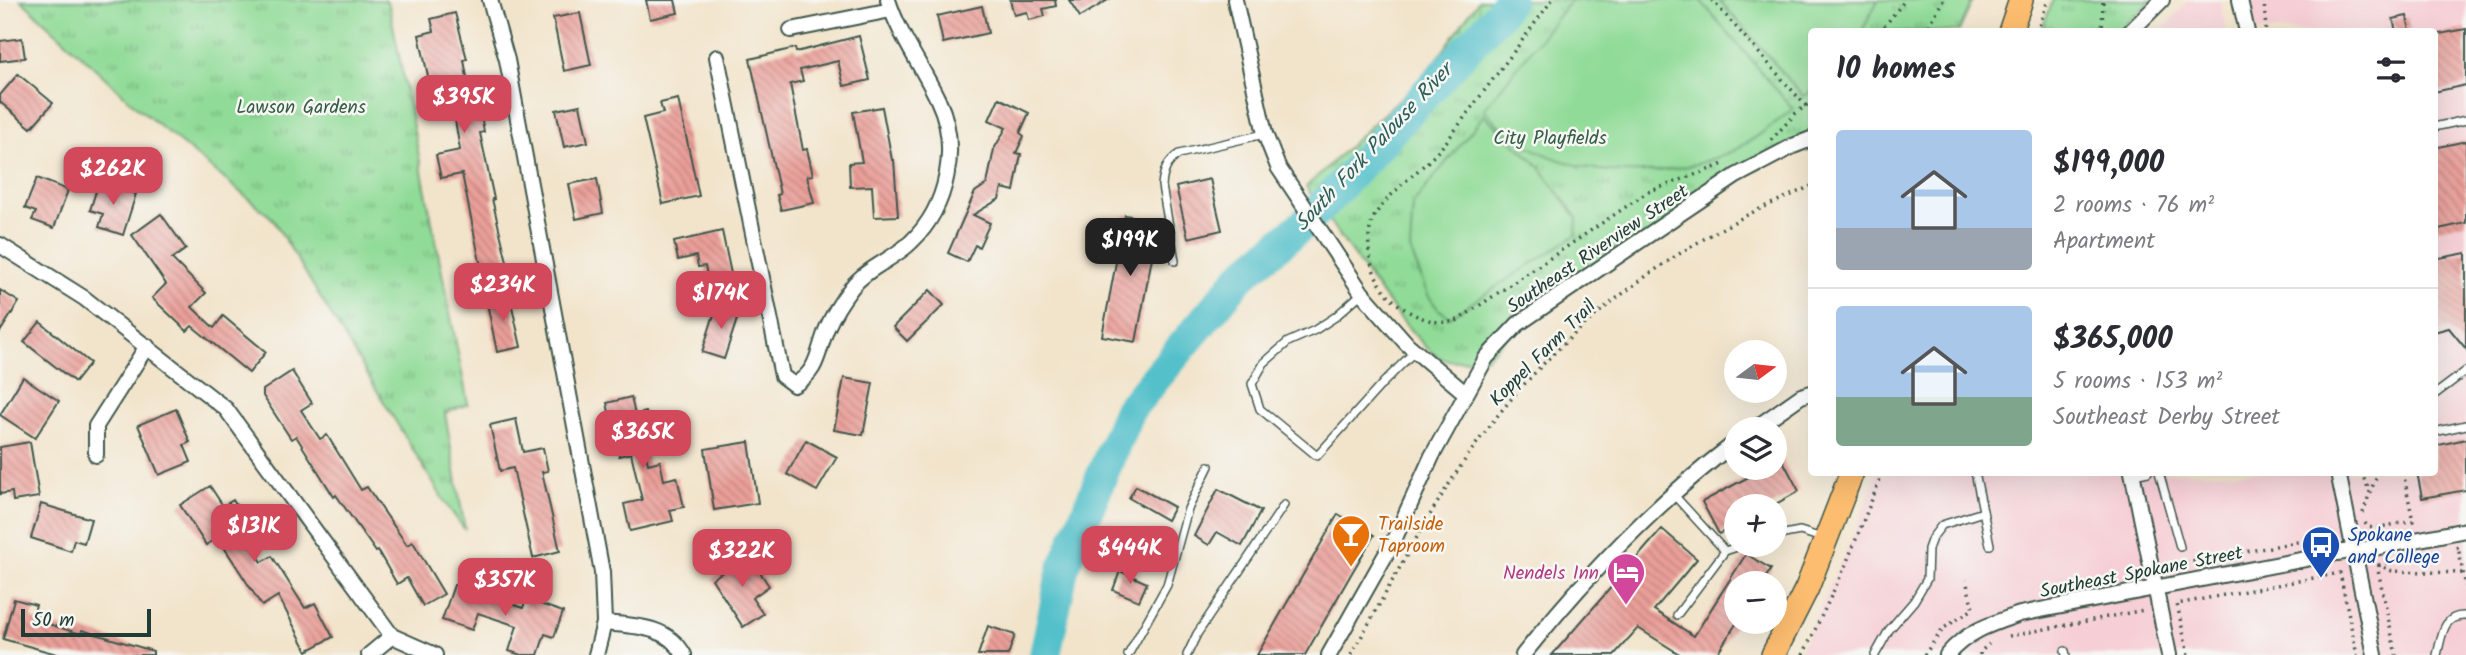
<!DOCTYPE html>
<html lang="en">
<head>
<meta charset="utf-8">
<style>
	:root { --surface:#fff; --page:#f7f7f7; --text:#2b2b33; --muted:#7c7c81; --line:#e1e1e2; --accent:#d1495b }
	body { margin:0; font-family:Kalam,sans-serif; background:var(--page); color:var(--text); height:100vh; display:flex; flex-direction:column; font-size:26px; white-space:nowrap }
	* { box-sizing:border-box; margin:0 }
	p { font-size:23px; color:var(--muted) }
	.icon { flex:none; width:38px; height:38px; fill:none; stroke:currentColor; stroke-width:2; stroke-linecap:round; stroke-linejoin:round }
	.map { position:relative; flex:1; overflow:hidden }
	.side { position:absolute; left:1808px; top:28px; width:630px; height:448px; display:flex; flex-direction:column; background:var(--surface); border-radius:7px; box-shadow:0 7px 28px #0002 }
	.side>* { flex:none }
	.needle { width:46px; rotate:75deg }
	.fabs { position:absolute; left:1724px; top:340px; display:grid; gap:14px }
	.fabs a { display:grid; place-items:center; width:63px; height:63px; border-radius:50%; background:var(--surface); box-shadow:0 7px 28px #0002; font-size:35px }
	.scale { position:absolute; left:21px; bottom:18px; width:130px; box-sizing:border-box; padding-left:7px; border:4px solid #1f3d34; border-top:0; font-size:19px; line-height:24px; white-space:nowrap; color:#1f3d34; -webkit-text-stroke:5px #f6f6f2; paint-order:stroke }
	.price { position:absolute; translate:-50% -60px; padding:0 16px; border-radius:14px; background:var(--accent); color:#fff; font-size:23px; line-height:46px; filter:drop-shadow(0 2px 4px #0008) }
	.price::after { content:''; position:absolute; left:50%; top:42px; width:21px; height:16px; margin-left:-10px; background:inherit; clip-path:polygon(0 0,100% 0,50% 100%) }
	.price.active { background:#222; color:#fff }
	ul { padding:0; list-style:none }
	li { display:flex; align-items:center; gap:21px; height:175px; padding:0 28px }
	li+li { border-top:2px solid var(--line) }
	li span { display:grid; place-items:center; flex:none; width:196px; height:140px; border-radius:7px; color:#555 }
	li>.icon { margin-inline-start:auto }
	span .icon { width:84px; height:84px; fill:#fffc; stroke-width:1 }
	li b { font-size:30px }
	h2 { display:flex; justify-content:space-between; align-items:center; height:84px; padding:0 28px; font-size:30px }
	.map>svg:first-child { display:block }
	.built { fill:#f6cfd6 }
	.park { fill:url(#park-tufts); stroke:#588c66; stroke-width:2 }
	.garden { fill:#90db97; stroke:#588c66; stroke-width:2 }
	.lines { fill:none; stroke-linecap:round; stroke-linejoin:round }
	.river { stroke:#52c0ca; stroke-width:32 }
	.building { fill:url(#building-back-hatch) }
	.service-casing { stroke:#3f564b; stroke-width:10 }
	.minor-casing { stroke:#3f564b; stroke-width:18 }
	.primary-casing { stroke:#3f564b; stroke-width:26 }
	.path { stroke:#3f564b; stroke-width:3.5; stroke-dasharray:2 5; stroke-linecap:butt }
	.service { stroke:#fff; stroke-width:7 }
	.minor { stroke:#fff; stroke-width:14 }
	.primary { stroke:#fcbd6f; stroke-width:23 }
	.labels { text-anchor:middle; stroke-width:5; stroke-linejoin:round; paint-order:stroke }
	.park-label { font-size:19px; fill:#365d48; stroke:#f6f6f2 }
	.street-label { font-size:19px; fill:#1f3d34; stroke:#f6f6f2 }
	.food-label { font-size:19px; fill:#c56008; stroke:#f6f6f2; text-anchor:start }
	.transit-label { font-size:19px; fill:#164399; stroke:#f6f6f2; text-anchor:start }
	.hotel-label { font-size:19px; fill:#b23c85; stroke:#f6f6f2; text-anchor:end }
	.water-label { font-size:21px; font-style:italic; fill:#2c5e5a; stroke:#f6f6f2 }
</style>
</head>
<body>
<div class="map">
<svg width="2466" height="655" viewBox="0 0 2466 655">
	<defs>
		<pattern id="park-tufts" width="24" height="20" patternUnits="userSpaceOnUse" patternTransform="scale(1.75)"><rect width="24" height="20" fill="#90db97"/><path d="M3 7l-1-3M5 7V3M7 7l1-3M15 17l-1-3M17 17v-4M19 17l1-3" fill="none" stroke="#75b37c"/></pattern>
		<pattern id="building-back-hatch" width="6" height="6" patternUnits="userSpaceOnUse" patternTransform="scale(1.75)"><rect width="6" height="6" fill="#eb9f99"/><path d="M-1 5l2 2M0 0l6 6M5-1l2 2" fill="none" stroke="#be837e"/></pattern>
	</defs>
	<rect width="100%" height="100%" fill="#f6f6f2"/>
	<filter id="ink" filterUnits="userSpaceOnUse"><feTurbulence type="fractalNoise" baseFrequency=".0143" numOctaves="2"/><feDisplacementMap in="SourceGraphic" scale="14" xChannelSelector="R" yChannelSelector="G"/><feConvolveMatrix kernelMatrix="1 2 1 2 8 2 1 2 1" color-interpolation-filters="sRGB"/></filter>
	<filter id="wash" filterUnits="userSpaceOnUse"><feTurbulence type="fractalNoise" baseFrequency=".00686" numOctaves="4" result="noise"/><feDisplacementMap in="SourceGraphic" scale="28" xChannelSelector="R" yChannelSelector="G"/><feGaussianBlur stdDeviation="1.57" result="paint"/><feColorMatrix in="noise" values="0 0 0 0 0 0 0 0 0 0 0 0 0 0 0 0 0 1.4 0 .05"/><feComposite in="paint" operator="in"/></filter>
	<g filter="url(#wash)">
		<rect width="100%" height="100%" fill="#f2e4cb"/>
		<!-- built -->
		<g class="built">
			<path d="M2189 0H2219L2226 31H2162Z"/>
			<path d="M2248 0H2466V655H1798L1856 529 1877 473 2434 472V32L2255 31Z"/>
		</g>
		<!-- park -->
		<g class="park">
			<path d="M21 0H385L389 5 468 404 445 413 465 530 446 504 272 218 138 108Z"/>
			<path d="M1479 0H1973L1959 31 1811 32V139L1793 146 1518 324 1486 358C1472 359 1456 363 1443 359 1416 352 1326 216 1306 187L1428 72Z"/>
			<path d="M2053 0H2152L2119 31H2041Z"/>
		</g>
		<!-- garden -->
		<g class="garden">
			<path d="M1571 0H1700L1793 109C1771 126 1748 146 1721 156 1652 182 1573 178 1511 135 1501 129 1492 118 1484 109Z"/>
			<path d="M1719 0H1878L1862 31 1811 32V91L1804 97Z"/>
			<path d="M1484 115 1539 166 1577 218 1576 235 1450 317 1438 309 1428 295 1410 249 1413 204Z"/>
		</g>
		<g class="lines">
			<!-- river -->
			<path class="river" d="M1045 655 1063 569 1129 410 1241 276 1311 218 1498 15 1509 0"/>
		</g>
		<g id="blocks">
			<!-- building -->
			<g class="building">
				<path d="M646 0H675L678 13 650 19Z"/>
				<path d="M1010 0H1055L1056 6 1043 9 1045 16 1029 20 1027 12 1014 15Z"/>
				<path d="M1069 0H1108L1080 17Z"/>
				<path d="M982 6 988 33 943 43 937 16Z"/>
				<path d="M455 13 467 59 464 60 469 89 476 88 484 132 480 133 494 199H492L508 266 482 272 462 174 441 178 436 155 460 150 451 96 433 99 419 35 434 31 431 19Z"/>
				<path d="M580 13 591 65 564 71 553 18Z"/>
				<path d="M2407 16 2410 32H2396L2393 19Z"/>
				<path d="M2466 29V85L2434 92V35Z"/>
				<path d="M859 36 870 80 844 86 838 61 800 70 803 81 790 84 803 150 807 149 813 175 807 176 814 203 781 210 777 195 780 194 750 59 795 48 796 52Z"/>
				<path d="M22 38 25 58 0 61V41Z"/>
				<path d="M18 74 53 103 31 128 0 102V95Z"/>
				<path d="M999 98 1029 113 1020 133 1024 136 1016 153 1021 154 1014 191 1002 188 999 199 973 215 990 223 979 247 975 245 967 262 948 253 975 192 987 184 994 149 1006 128 989 120Z"/>
				<path d="M678 99 699 196 663 204 643 118 663 113 660 103Z"/>
				<path d="M580 105 588 142 564 147 556 110Z"/>
				<path d="M882 107 892 160H894L898 216 874 217 872 186 850 187 849 163 862 162 853 112Z"/>
				<path d="M2466 141V223L2434 230V148Z"/>
				<path d="M37 178 68 190 54 228 32 220 36 212 25 208Z"/>
				<path d="M597 179 603 213 576 219 569 184Z"/>
				<path d="M1210 179 1222 230 1188 238 1176 187Z"/>
				<path d="M99 182 136 194 123 235 99 227 103 214 90 210Z"/>
				<path d="M161 214 186 249 172 259 206 293 192 307 214 328 223 316 266 352 249 373 192 326 187 331 152 298 166 284 132 235Z"/>
				<path d="M1125 215 1159 221 1136 342 1102 336Z"/>
				<path d="M722 231 734 288 711 293 705 266 698 267 696 256 678 260 674 242Z"/>
				<path d="M2466 253V349L2449 328 2434 332V259Z"/>
				<path d="M0 290 19 302 0 332Z"/>
				<path d="M930 290 944 305 907 341 893 327Z"/>
				<path d="M509 293 521 347 497 352 486 298Z"/>
				<path d="M718 302 740 310 724 359 702 352Z"/>
				<path d="M40 322 90 363 75 382 24 342Z"/>
				<path d="M292 371 312 403 301 410 320 439 327 435 361 490 367 487 407 545 413 542 444 594 423 606 407 578 397 584 378 551 376 552 336 495 334 497 296 436 291 439 263 396V390Z"/>
				<path d="M23 377 59 401 35 438 0 415Z"/>
				<path d="M844 378 873 383 863 435 834 430Z"/>
				<path d="M631 397 635 415 646 412 651 431 641 434 648 464 660 461 664 480 677 477 684 507 670 510 673 521 630 531 624 504 642 500 631 453 619 456 607 403Z"/>
				<path d="M176 409 190 442 184 445 191 462 159 475 138 425Z"/>
				<path d="M516 419 523 452 543 448 548 471 542 472 560 551 533 558 513 468 500 471 490 425Z"/>
				<path d="M2466 439V490L2422 498 2417 472H2434V446Z"/>
				<path d="M806 440 837 457 817 491 787 474Z"/>
				<path d="M30 442 39 497 13 501 12 492 0 494V447Z"/>
				<path d="M749 442 758 503 714 510 705 449Z"/>
				<path d="M1782 459 1799 491 1772 506H1736V525L1719 534 1702 502 1767 467H1774V463Z"/>
				<path d="M210 486 223 506 233 500 248 523 240 528 262 562 272 556 305 608 315 603 333 637 307 651 278 596 262 606 220 541 217 538 206 545 180 505Z"/>
				<path d="M1136 486 1174 507 1167 520 1129 498Z"/>
				<path d="M1218 489 1261 511 1242 546 1217 532 1209 545 1194 536Z"/>
				<path d="M41 504 91 519 84 543 74 540 71 551 31 538Z"/>
				<path d="M1338 514 1374 535 1350 576 1305 655H1257Z"/>
				<path d="M1662 529 1697 559 1654 610 1694 636 1746 554 1771 569 1762 583H1736V624L1716 655H1681L1638 628 1614 655H1552Z"/>
				<path d="M749 555 769 586 752 598 763 614 743 627 712 579Z"/>
				<path d="M1120 571 1147 583 1139 601 1113 590Z"/>
				<path d="M454 585H459L523 608 526 599 563 612 554 637 545 634 538 655H521L509 651 517 626 478 613 472 630 442 620Z"/>
				<path d="M14 599 36 605 32 619 81 634 82 630 153 651V655H60L3 639Z"/>
				<path d="M988 626 1015 635 1008 655H978Z"/>
			</g>
		</g>
	</g>
	<g filter="url(#ink)">
		<use href="#blocks" fill-opacity="0" stroke="#3f564b" stroke-width="2"/>
		<g class="lines">
			<!-- service casing -->
			<g class="service-casing">
				<g id="service">
					<path d="M2434 127 2466 120"/>
					<path d="M1175 261 1162 186C1163 172 1167 162 1179 154L1264 134"/>
					<path d="M1362 293 1335 317 1315 330 1288 342 1264 363 1252 384 1260 409 1317 456 1383 383 1415 351"/>
					<path d="M2434 395 2466 371"/>
					<path d="M2434 432 2466 425"/>
					<path d="M1975 472 1990 545"/>
					<path d="M2159 472 2180 547"/>
					<path d="M2133 475 2148 472"/>
					<path d="M1673 494 1725 551 1746 544"/>
					<path d="M1774 536 1800 531 1822 538"/>
					<path d="M1677 615 1725 551"/>
					<path d="M2065 651 2066 655"/>
					<path d="M1128 655 1167 585 1188 509 1209 466"/>
					<path d="M1187 655 1197 634 1284 505"/>
					<path d="M1875 655 1889 630 1914 601 1927 579 1928 549 1932 538 1942 525 1983 512"/>
					<path d="M2437 655C2442 637 2442 614 2466 616"/>
				</g>
			</g>
			<!-- minor casing -->
			<g class="minor-casing">
				<g id="minor">
					<path d="M490 0 507 60 602 572 604 623 596 655"/>
					<path d="M1235 0 1265 134 1278 167 1362 293 1407 344 1465 393"/>
					<path d="M2240 0 2247 32"/>
					<path d="M791 30 891 10"/>
					<path d="M2130 32 2162 0"/>
					<path d="M717 57 782 376 794 385C819 371 817 352 827 328 834 312 842 300 852 287 867 268 894 259 911 242 948 207 960 146 938 100 922 66 899 35 888 0"/>
					<path d="M0 245 84 298 226 409 392 636 435 655"/>
					<path d="M1754 429 1801 396 1811 393"/>
					<path d="M96 455V426L147 346"/>
					<path d="M2132 472 2169 655"/>
					<path d="M2338 472 2375 655"/>
					<path d="M604 623C634 626 668 625 684 655"/>
					<path d="M369 655 392 636"/>
					<path d="M1329 655 1394 540 1432 456 1486 358 1518 324 1641 240 1736 176 1793 146 1811 139"/>
					<path d="M1523 655C1586 576 1655 503 1736 442"/>
					<path d="M1947 655C1967 631 1991 624 2020 614L2337 553 2379 547 2466 530"/>
				</g>
			</g>
			<!-- primary casing -->
			<g class="primary-casing">
				<g id="primary">
					<path d="M2010 32 2021 0"/>
					<path d="M1773 655 1807 588 1852 472"/>
				</g>
			</g>
			<!-- path -->
			<g class="path">
				<path d="M1552 0C1527 34 1501 69 1475 103 1459 124 1445 147 1424 165 1410 178 1376 205 1371 224 1363 257 1376 289 1403 308 1419 319 1440 326 1458 320L1648 192 1724 164"/>
				<path d="M1712 0 1806 106"/>
				<path d="M2264 0 2266 32"/>
				<path d="M1880 32 1905 0"/>
				<path d="M1926 32 1943 0"/>
				<path d="M2037 32 2048 0"/>
				<path d="M2102 32 2103 0"/>
				<path d="M1771 140 1796 113 1811 102"/>
				<path d="M2361 472 2370 492"/>
				<path d="M2363 513 2370 492 2379 472"/>
				<path d="M2365 523 2368 527 2374 528 2413 521 2403 472"/>
				<path d="M2456 548 2458 547 2466 587"/>
				<path d="M2401 560 2379 565 2392 571 2463 573"/>
				<path d="M2379 565 2378 570 2396 655"/>
				<path d="M2165 567 2318 538 2332 532 2333 530"/>
				<path d="M2009 636 2144 610"/>
				<path d="M1351 655C1394 580 1433 501 1485 432 1550 345 1638 273 1734 222 1759 208 1786 198 1811 186"/>
				<path d="M1803 655 1844 569 1883 472"/>
				<path d="M1924 655 1944 628 1973 609 1966 580"/>
				<path d="M1980 655V652L1989 644"/>
				<path d="M2188 655 2177 604 2340 573 2357 655"/>
			</g>
			<!-- service -->
			<use href="#service" class="service"/>
			<!-- minor -->
			<use href="#minor" class="minor"/>
			<!-- primary -->
			<use href="#primary" class="primary"/>
		</g>
	</g>
	<!-- icons -->
	<defs>
		<g id="bar-pin" transform="scale(2.0125)"><path d="M0 17L-7.5 6A9.5 9.5 0 1 1 7.5 6Z" fill="#e8710a" stroke="#f6f6f2"/><path d="M-6-5H6L.8 .8V4.5H3.5V6h-7V4.5H-.8V.8Z" fill="#fff"/></g>
		<g id="bus-pin" transform="scale(2.0125)"><path d="M0 17L-7.5 6A9.5 9.5 0 1 1 7.5 6Z" fill="#1a4fb4" stroke="#f6f6f2"/><path d="M-5-6H5V4H4V6H2V4H-2V6H-4V4H-5ZM-3.5-4V0h7V-4ZM-3.5 1.2v1.5H-2V1.2ZM2 1.2v1.5H3.5V1.2Z" fill="#fff"/></g>
		<g id="hotel-pin" transform="scale(2.0125)"><path d="M0 17L-7.5 6A9.5 9.5 0 1 1 7.5 6Z" fill="#d1479c" stroke="#f6f6f2"/><path d="M-6-4.5h1.5V1H6V5H4.5V3h-9V5H-6ZM-4 0a1.8 1.8 0 1 1 3.6 0ZM.5 0V-2.5h3Q6-2.5 6 0Z" fill="#fff"/></g>
	</defs>
	<g fill-rule="evenodd">
		<use href="#bar-pin" x="1351" y="534"/>
		<use href="#bus-pin" x="2321" y="545"/>
		<use href="#hotel-pin" x="1626" y="572"/>
	</g>
	<g class="labels">
		<!-- park labels -->
		<g class="park-label">
			<text x="301" y="113">Lawson Gardens</text>
			<text x="1550" y="144">City Playfields</text>
		</g>
		<!-- street labels -->
		<g class="street-label">
			<text transform="translate(1597 248) rotate(-34)" y="7">Southeast Riverview Street</text>
			<text transform="translate(1542 352) rotate(-45)" y="7">Koppel Farm Trail</text>
			<text transform="translate(2141 571) rotate(-11)" y="7">Southeast Spokane Street</text>
		</g>
		<!-- food labels -->
		<g class="food-label">
			<text x="1378" y="530">Trailside<tspan x="1378" dy="22">Taproom</tspan></text>
		</g>
		<!-- transit labels -->
		<g class="transit-label">
			<text x="2348" y="541">Spokane<tspan x="2348" dy="22">and College</tspan></text>
		</g>
		<!-- hotel labels -->
		<g class="hotel-label">
			<text x="1599" y="579">Nendels Inn</text>
		</g>
		<!-- water labels -->
		<g class="water-label">
			<text transform="translate(1373 147) rotate(-47)" y="7">South Fork Palouse River</text>
		</g>
	</g>
</svg>
<div class="fabs">
<a><svg class="needle" viewBox="-14 -14 28 28"><path d="M0-13l5 13h-10z" fill="#e53935"/><path d="M0 13l5-13h-10z" fill="#7c7c81"/></svg></a>
<a><svg class="icon" aria-label="layers" viewBox="0 0 24 24"><path d="M12 4l9 5-9 5-9-5zM3 14l9 5 9-5"/></svg></a>
<a>+</a>
<a>−</a>
</div>
<div class="scale">50 m</div>
<b class="price" style="left:464px;top:135px">$395K</b>
<b class="price" style="left:113px;top:207px">$262K</b>
<b class="price active" style="left:1130px;top:278px">$199K</b>
<b class="price" style="left:503px;top:323px">$234K</b>
<b class="price" style="left:721px;top:331px">$174K</b>
<b class="price" style="left:643px;top:470px">$365K</b>
<b class="price" style="left:254px;top:564px">$131K</b>
<b class="price" style="left:1130px;top:586px">$444K</b>
<b class="price" style="left:742px;top:589px">$322K</b>
<b class="price" style="left:505px;top:618px">$357K</b>
<section class="side">
<h2>10 homes<svg class="icon" aria-label="filters" viewBox="0 0 24 24"><path d="M4 7h16M4 17h16"/><circle cx="9" cy="7" r="2"/><circle cx="15" cy="17" r="2"/></svg></h2>
<ul>
<li><span style="background:linear-gradient(#a9c7e8 70%,#9aa5b1 0)"><svg class="icon" aria-label="home" viewBox="0 0 24 24"><path d="M3 11l9-7 9 7M6 9v11h12V9"/></svg></span><div><b>$199,000</b><p>2 rooms · 76 m²</p><p>Apartment</p></div></li>
<li><span style="background:linear-gradient(#a9c7e8 65%,#7fa58c 0)"><svg class="icon" aria-label="home" viewBox="0 0 24 24"><path d="M3 11l9-7 9 7M6 9v11h12V9"/></svg></span><div><b>$365,000</b><p>5 rooms · 153 m²</p><p>Southeast Derby Street</p></div></li>
</ul>
</section>
</div>
</body>
</html>
